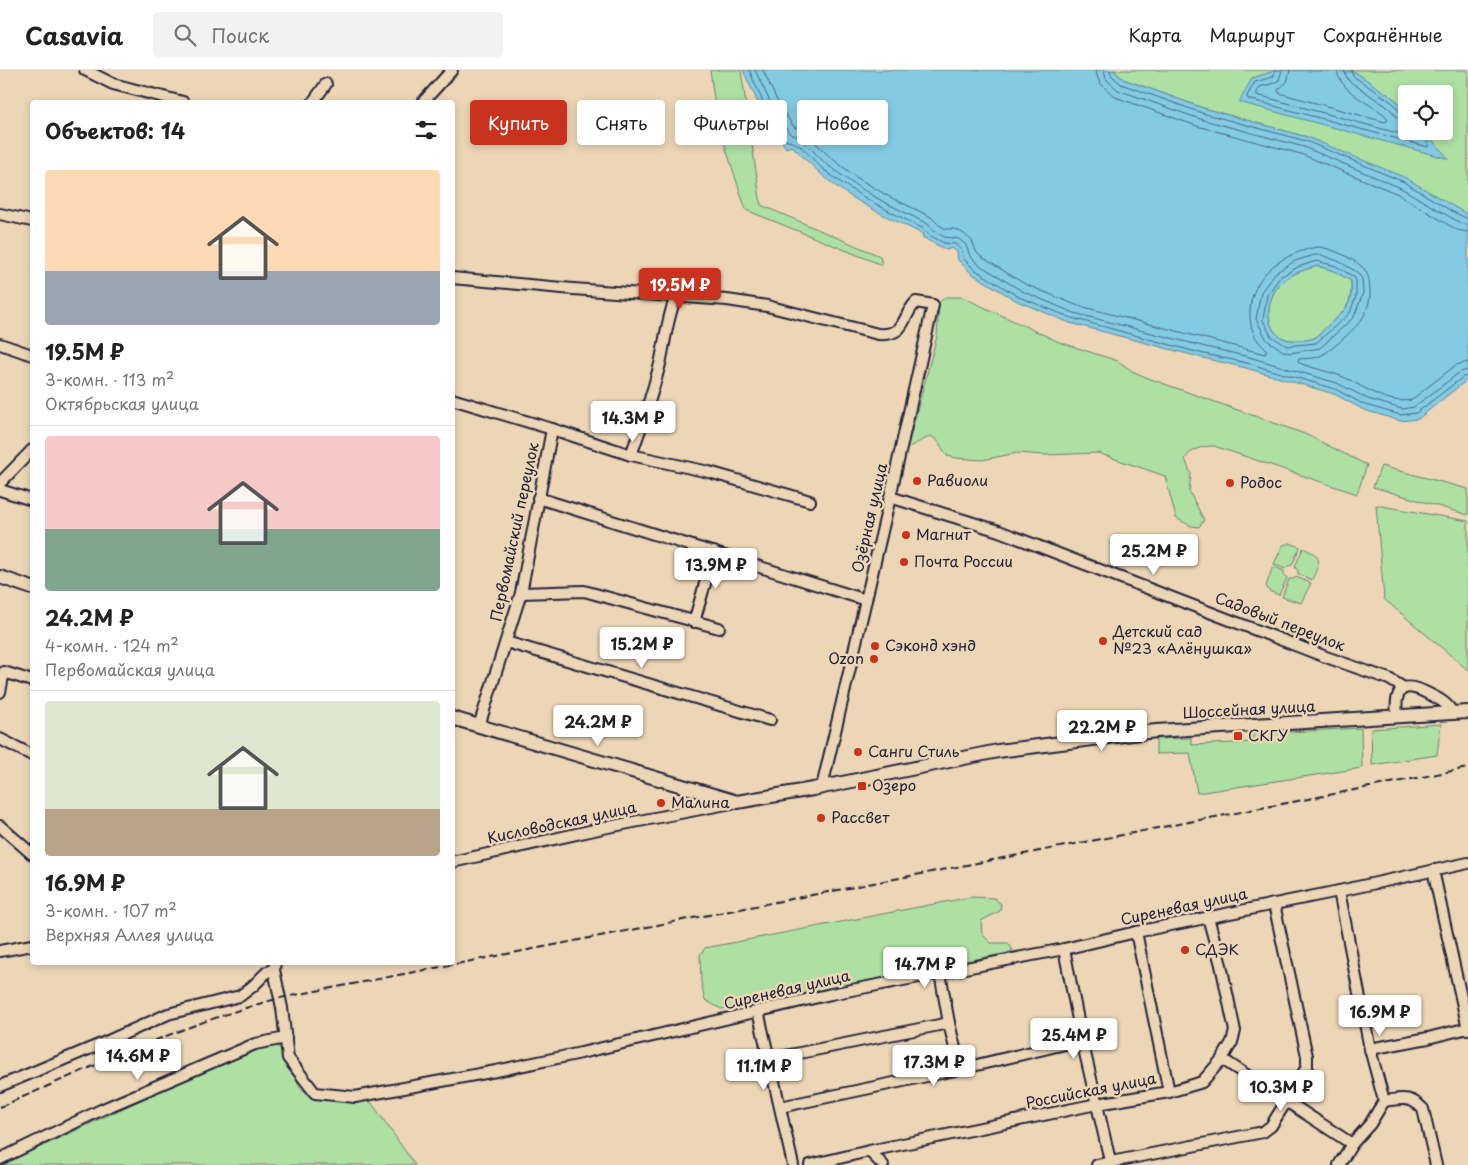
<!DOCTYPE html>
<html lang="ru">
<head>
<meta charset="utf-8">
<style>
	:root { --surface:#fff; --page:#f2f2f2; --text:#222; --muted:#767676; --line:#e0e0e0; --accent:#c8321e }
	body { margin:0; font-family:"Playpen Sans",sans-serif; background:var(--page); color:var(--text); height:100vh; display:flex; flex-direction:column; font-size:19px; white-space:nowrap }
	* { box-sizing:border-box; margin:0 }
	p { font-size:16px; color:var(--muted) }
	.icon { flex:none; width:28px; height:28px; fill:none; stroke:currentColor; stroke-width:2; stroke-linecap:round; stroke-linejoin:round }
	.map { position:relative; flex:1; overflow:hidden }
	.side { position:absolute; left:30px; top:30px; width:425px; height:865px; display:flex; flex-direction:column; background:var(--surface); border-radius:5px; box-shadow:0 2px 8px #0003 }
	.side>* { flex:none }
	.banner { position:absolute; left:470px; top:30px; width:475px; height:45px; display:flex; gap:10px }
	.fabs { position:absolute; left:1398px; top:15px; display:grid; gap:10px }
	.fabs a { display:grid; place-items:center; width:55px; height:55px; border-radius:5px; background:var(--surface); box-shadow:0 2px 8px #0003; font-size:25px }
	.price { position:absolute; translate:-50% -42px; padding:0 11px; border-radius:5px; background:#fff; color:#222; font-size:16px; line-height:32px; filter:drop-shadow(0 1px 2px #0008) }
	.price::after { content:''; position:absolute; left:50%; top:30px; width:15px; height:11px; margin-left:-8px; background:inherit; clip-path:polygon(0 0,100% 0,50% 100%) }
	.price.active { background:var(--accent); color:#fff }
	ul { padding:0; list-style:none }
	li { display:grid; align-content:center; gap:10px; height:265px; padding:0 15px }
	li+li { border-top:1px solid var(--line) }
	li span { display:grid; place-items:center; height:155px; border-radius:5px; color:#555 }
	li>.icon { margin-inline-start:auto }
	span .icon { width:90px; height:90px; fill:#fffc; stroke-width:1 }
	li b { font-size:21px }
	h2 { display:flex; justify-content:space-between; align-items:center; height:60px; padding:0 15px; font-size:21px }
	.tag { padding:0 18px; border-radius:5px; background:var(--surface); box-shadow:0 2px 8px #0003; font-size:18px; line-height:45px }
	.tag.active { background:var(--accent); color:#fff }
	header { display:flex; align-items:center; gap:30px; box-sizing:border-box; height:70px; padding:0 25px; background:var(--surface); border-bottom:1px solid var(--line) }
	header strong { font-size:24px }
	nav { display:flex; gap:28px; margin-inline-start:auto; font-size:18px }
	.search { width:350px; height:45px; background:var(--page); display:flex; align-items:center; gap:12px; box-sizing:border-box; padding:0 18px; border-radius:5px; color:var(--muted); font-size:19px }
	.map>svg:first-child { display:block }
	.green { fill:#ade0a2; stroke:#68816e; fill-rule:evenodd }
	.water { fill:#83cbe4; stroke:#5c87a0; fill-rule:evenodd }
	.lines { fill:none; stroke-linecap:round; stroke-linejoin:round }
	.shore { stroke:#49667f; stroke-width:1 }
	.minor-casing { stroke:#22223b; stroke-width:14 }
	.major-casing { stroke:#22223b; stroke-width:16 }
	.minor { stroke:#edd6b6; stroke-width:10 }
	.major { stroke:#edd6b6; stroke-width:12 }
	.rail { stroke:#22223b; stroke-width:2; stroke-dasharray:8 4; stroke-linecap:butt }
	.poi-dot { fill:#c8321e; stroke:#edd6b6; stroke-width:2 }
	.labels { text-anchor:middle; stroke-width:5; stroke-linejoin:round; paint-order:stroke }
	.poi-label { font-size:15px; fill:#22223b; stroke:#edd6b6; text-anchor:start }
	.street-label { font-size:15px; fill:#22223b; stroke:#edd6b6 }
</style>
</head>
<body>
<header>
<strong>Casavia</strong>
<div class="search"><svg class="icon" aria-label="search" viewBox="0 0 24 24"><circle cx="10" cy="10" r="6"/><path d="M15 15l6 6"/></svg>Поиск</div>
<nav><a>Карта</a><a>Маршрут</a><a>Сохранённые</a></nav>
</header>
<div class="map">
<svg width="1468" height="1095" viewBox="0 0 1468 1095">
	<rect width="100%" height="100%" fill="#edd6b6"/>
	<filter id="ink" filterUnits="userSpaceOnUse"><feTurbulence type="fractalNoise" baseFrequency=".02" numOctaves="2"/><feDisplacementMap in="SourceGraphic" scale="10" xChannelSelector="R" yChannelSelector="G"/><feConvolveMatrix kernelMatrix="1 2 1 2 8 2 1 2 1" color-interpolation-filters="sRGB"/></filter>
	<g filter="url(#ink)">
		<!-- green -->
		<g class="green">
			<path d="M710 0H741L761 135 880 186 882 195 746 140 717 51Z"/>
			<path d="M1113 0H1468V145L1307 67 1203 38 1123 9ZM1406 24H1444V61H1406Z"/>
			<path d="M1318 196 1334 201 1351 211C1352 233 1347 239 1331 253 1326 257 1320 265 1314 268 1310 270 1303 270 1299 270 1263 274 1261 230 1283 211 1293 203 1306 199 1318 196Z"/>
			<path d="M945 227H962L1059 272 1118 291 1132 301 1148 308 1305 364 1367 395 1357 424 1214 376C1202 376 1191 379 1185 389L1191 404 1189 421 1204 450 1199 457 1191 456 1176 448 1165 406 1098 383 1045 385 1017 383 982 390 956 388 947 386 938 371 931 366 907 378 937 266 939 233Z"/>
			<path d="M1381 396 1468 419V445L1373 417Z"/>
			<path d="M1376 435 1468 451V600L1384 529Z"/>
			<path d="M1290 473 1300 477 1292 495 1288 496 1285 499 1274 494 1283 475Z"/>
			<path d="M1303 478C1324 487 1320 491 1312 510L1298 504V501L1295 497Z"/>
			<path d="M1273 496 1284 501V505L1287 508 1279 525 1269 521 1266 516Z"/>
			<path d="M1296 507 1311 513 1301 533 1282 527 1289 509H1293Z"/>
			<path d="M1441 654 1437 685 1372 695 1371 659Z"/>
			<path d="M1361 658 1362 698 1197 723 1190 683 1156 684V669L1191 668 1192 675 1253 672V664Z"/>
			<path d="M971 827 994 828 1001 834 1000 841 981 851 982 864 991 873H1008L1013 880 1001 887 730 938 721 939 705 930 701 912 700 885 705 878Z"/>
			<path d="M273 974 280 978 302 1021 371 1032 415 1095H2L256 976Z"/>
		</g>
		<!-- water -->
		<g class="water">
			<path d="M743 0H1113L1123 9 1203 38 1307 67 1406 108 1468 145V309L1418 349 1401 351 1364 340 1334 324 1246 298 1199 287 1070 253 1017 231 971 203 958 190 957 182 952 178 946 180 922 167 923 164C896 151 869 139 844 122 825 109 809 93 792 76L786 78 763 44ZM1318 196 1334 201 1351 211C1353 232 1347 239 1331 253 1326 257 1320 265 1314 268 1310 270 1303 270 1299 270 1263 274 1261 230 1283 211 1293 203 1306 199 1318 196Z"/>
			<path d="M1278 0 1355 2 1396 30 1406 41V61H1424L1449 89 1239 32 1252 8Z"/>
		</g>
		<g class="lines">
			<!-- shore -->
			<g class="shore">
				<path d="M749 0 767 41 787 71C802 72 811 89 822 98 853 124 889 141 924 159L929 165 944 173 955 174 961 179 964 189 974 199 1019 227 1072 248 1200 283 1247 293 1335 319 1365 335 1401 345 1416 343 1463 307 1468 306"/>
				<path d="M755 0 773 38 790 64 799 67 825 93 852 113 882 131 928 154 934 161 945 167 959 169 966 175 970 186 978 194 1022 221 1074 243 1202 276 1249 287 1337 313 1368 329 1402 339 1414 337 1460 302 1468 300"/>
				<path d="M763 0 779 35 794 57 804 61 830 87 856 107 886 125 931 147 939 155 946 159H955L963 163 972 171 977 183 983 188 1025 214 1076 235 1265 284 1267 280C1251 267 1248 252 1251 232 1256 206 1277 189 1302 181 1308 179 1314 177 1321 177 1330 179 1341 183 1349 188 1366 198 1369 201 1370 221 1371 230 1366 245 1359 253 1352 261 1331 281 1322 285 1315 289 1307 288 1299 289L1298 291 1299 293C1312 298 1327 301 1341 306 1363 315 1385 335 1411 330L1456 295 1468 292"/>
				<path d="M1096 0 1097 6 1100 13 1115 27 1197 56 1301 84 1398 124 1457 160 1468 162"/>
				<path d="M1104 0 1106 9 1118 20 1200 49 1304 77 1401 118 1450 147 1462 154 1468 155"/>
				<path d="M1110 0 1111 5 1121 14 1202 43 1306 71 1404 112 1453 142 1468 149"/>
				<path d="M1276 0 1273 7 1255 12 1247 26 1248 29 1428 77 1429 74 1422 66 1421 61"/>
				<path d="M1282 0 1279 10 1274 13 1260 17 1257 22V25L1412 67 1415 66V61"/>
				<path d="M1290 0 1287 12 1278 20 1279 23 1385 52 1387 51 1388 49 1384 44C1369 34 1338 19 1337 0"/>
				<path d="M1344 0 1346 6 1349 11 1389 38 1398 48 1406 50"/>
				<path d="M1351 0 1353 6 1393 33 1401 43 1406 44"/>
				<path d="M1315 185H1321L1338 191 1357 202 1362 209 1363 223 1354 247 1320 278 1290 283 1283 281 1267 270 1256 249 1261 222 1275 203 1295 191Z"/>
				<path d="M1317 191 1336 196 1354 207 1356 211V226L1350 243 1316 273 1287 276 1271 266 1263 250 1267 225 1280 207 1298 197Z"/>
			</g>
			<!-- minor casing -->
			<g class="minor-casing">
				<g id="minor">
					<path d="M85 0 113 14 183 32"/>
					<path d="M313 32 326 14"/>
					<path d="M423 32 452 0"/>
					<path d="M0 144 32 151"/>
					<path d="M452 208 573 219 727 230 767 236 878 264C907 266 901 247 916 232L933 235 888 436 822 717"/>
					<path d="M0 274 32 285"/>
					<path d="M452 329 552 359 631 385 709 402 810 431"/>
					<path d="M631 385C642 355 652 325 660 294 665 272 667 248 676 227"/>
					<path d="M0 413 32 380"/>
					<path d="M0 420 32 430"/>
					<path d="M890 427 999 461 1326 587 1389 609 1404 618"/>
					<path d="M538 428 866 530"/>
					<path d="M521 523 584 521 719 558"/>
					<path d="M694 552 714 482"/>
					<path d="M506 572 770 650"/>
					<path d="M0 622 4 602 32 611"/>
					<path d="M1397 647C1394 618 1403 610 1429 624 1439 629 1448 633 1453 644"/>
					<path d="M479 656 521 523 552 359"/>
					<path d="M0 669 32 685"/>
					<path d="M0 756 32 784"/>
					<path d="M452 792 603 758 737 732"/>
					<path d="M1433 800 1468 959"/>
					<path d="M1339 821 1370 979 1384 1031 1370 1054 1352 1074 1339 1095"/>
					<path d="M1136 862 1169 1022"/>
					<path d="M1064 879 1082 970 1111 1095"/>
					<path d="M0 881 32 875"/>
					<path d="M275 892 274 900 282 938 288 988 315 1023 355 1027 496 1001 581 983 831 924 1064 879 1136 862 1339 821 1468 793"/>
					<path d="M940 903 949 953 960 999"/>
					<path d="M758 941 793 1095"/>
					<path d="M1370 979 1428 968 1468 958"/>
					<path d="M770 989 949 953"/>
					<path d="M1222 989 1352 1074"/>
					<path d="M0 1016 108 971 168 944 240 926 253 916 267 902 274 900"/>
					<path d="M1384 1031C1401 1029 1410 1025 1423 1039L1436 1095"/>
					<path d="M780 1037 960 999 1082 970"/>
					<path d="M869 1081 883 1095"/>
					<path d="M0 1089 103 1039 208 994 255 974 286 968"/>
					<path d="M1116 1091 1263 1062 1271 1056 1303 1004 1307 996V986L1274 834"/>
					<path d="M810 1095 869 1081 1097 1034 1169 1022 1196 1014 1202 1012 1222 989 1232 972 1235 961 1221 895 1208 847"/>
					<path d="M1097 1095 1110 1092"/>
				</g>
			</g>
			<!-- major casing -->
			<g class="major-casing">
				<g id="major">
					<path d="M0 507 32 518"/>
					<path d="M452 648 737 732 813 719 998 681 1156 661 1468 642"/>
				</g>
			</g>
			<!-- minor -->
			<use href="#minor" class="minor"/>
			<!-- major -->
			<use href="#major" class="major"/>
			<!-- rail -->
			<path class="rail" d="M0 1037C92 997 183 954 280 928L1468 698"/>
		</g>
	</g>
	<!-- markers -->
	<g class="poi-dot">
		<circle cx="917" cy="411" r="5"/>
		<circle cx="1230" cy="413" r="5"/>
		<circle cx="906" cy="465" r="5"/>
		<circle cx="904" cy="492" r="5"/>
		<circle cx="1103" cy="571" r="5"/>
		<circle cx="875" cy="576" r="5"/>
		<circle cx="874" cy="589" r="5"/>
		<rect x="1233" y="661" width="10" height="10" rx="2.5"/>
		<circle cx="858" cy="682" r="5"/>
		<rect x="857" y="711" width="10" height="10" rx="2.5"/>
		<circle cx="661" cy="733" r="5"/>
		<circle cx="821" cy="748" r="5"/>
		<circle cx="1185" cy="880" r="5"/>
	</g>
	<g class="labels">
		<!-- poi labels -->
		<g class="poi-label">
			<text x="927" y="416">Равиоли</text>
			<text x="1240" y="418">Родос</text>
			<text x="916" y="470">Магнит</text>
			<text x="914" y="497">Почта России</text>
			<text x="1113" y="567">Детский сад<tspan x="1113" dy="17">№23 «Алёнушка»</tspan></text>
			<text x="885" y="581">Сэконд хэнд</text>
			<text x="864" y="594" text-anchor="end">Ozon</text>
			<text x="1248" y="671">СКГУ</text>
			<text x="868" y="687">Санги Стиль</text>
			<text x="872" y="721">Озеро</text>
			<text x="671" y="738">Малина</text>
			<text x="831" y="753">Рассвет</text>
			<text x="1195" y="885">СДЭК</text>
		</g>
		<!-- street labels -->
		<g class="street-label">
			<text transform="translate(870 448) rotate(-77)" y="5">Озёрная улица</text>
			<text transform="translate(515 462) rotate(-78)" y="5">Первомайский переулок</text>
			<text transform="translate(1280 552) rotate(21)" y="5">Садовый переулок</text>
			<text transform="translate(1249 640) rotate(-3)" y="5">Шоссейная улица</text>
			<text transform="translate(562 753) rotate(-12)" y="5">Кисловодская улица</text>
			<text transform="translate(1184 837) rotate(-12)" y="5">Сиреневая улица</text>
			<text transform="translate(787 920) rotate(-13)" y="5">Сиреневая улица</text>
			<text transform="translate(1091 1021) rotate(-11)" y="5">Российская улица</text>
		</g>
	</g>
</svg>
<div class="fabs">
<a><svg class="icon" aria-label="locate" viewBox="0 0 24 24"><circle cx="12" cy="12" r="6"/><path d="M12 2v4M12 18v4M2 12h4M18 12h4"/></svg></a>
</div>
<b class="price active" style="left:680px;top:240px">19.5M ₽</b>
<b class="price" style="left:633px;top:373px">14.3M ₽</b>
<b class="price" style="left:1154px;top:506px">25.2M ₽</b>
<b class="price" style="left:716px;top:520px">13.9M ₽</b>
<b class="price" style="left:642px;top:599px">15.2M ₽</b>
<b class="price" style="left:598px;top:677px">24.2M ₽</b>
<b class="price" style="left:1102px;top:682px">22.2M ₽</b>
<b class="price" style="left:925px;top:919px">14.7M ₽</b>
<b class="price" style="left:1380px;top:967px">16.9M ₽</b>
<b class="price" style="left:1074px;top:990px">25.4M ₽</b>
<b class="price" style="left:138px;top:1011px">14.6M ₽</b>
<b class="price" style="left:934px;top:1017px">17.3M ₽</b>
<b class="price" style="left:764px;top:1021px">11.1M ₽</b>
<b class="price" style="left:1281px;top:1042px">10.3M ₽</b>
<div class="banner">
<a class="tag active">Купить</a>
<a class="tag">Снять</a>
<a class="tag">Фильтры</a>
<a class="tag">Новое</a>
</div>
<section class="side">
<h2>Объектов: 14<svg class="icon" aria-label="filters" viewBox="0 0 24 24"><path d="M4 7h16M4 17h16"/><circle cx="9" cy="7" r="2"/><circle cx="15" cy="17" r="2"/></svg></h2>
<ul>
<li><span style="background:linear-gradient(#ffd9b3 65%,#9aa5b1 0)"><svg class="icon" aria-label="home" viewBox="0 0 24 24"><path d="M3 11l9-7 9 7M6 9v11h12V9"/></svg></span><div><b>19.5M ₽</b><p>3-комн. · 113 m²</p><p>Октябрьская улица</p></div></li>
<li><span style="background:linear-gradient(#f6c9c9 60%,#7fa58c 0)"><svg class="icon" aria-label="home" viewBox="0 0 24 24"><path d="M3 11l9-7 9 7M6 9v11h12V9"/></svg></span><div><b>24.2M ₽</b><p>4-комн. · 124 m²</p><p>Первомайская улица</p></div></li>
<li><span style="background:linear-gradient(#dfe7d0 70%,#b9a48a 0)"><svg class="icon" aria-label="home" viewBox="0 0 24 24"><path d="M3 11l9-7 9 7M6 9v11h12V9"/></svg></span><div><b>16.9M ₽</b><p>3-комн. · 107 m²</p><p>Верхняя Аллея улица</p></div></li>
</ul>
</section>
</div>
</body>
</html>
